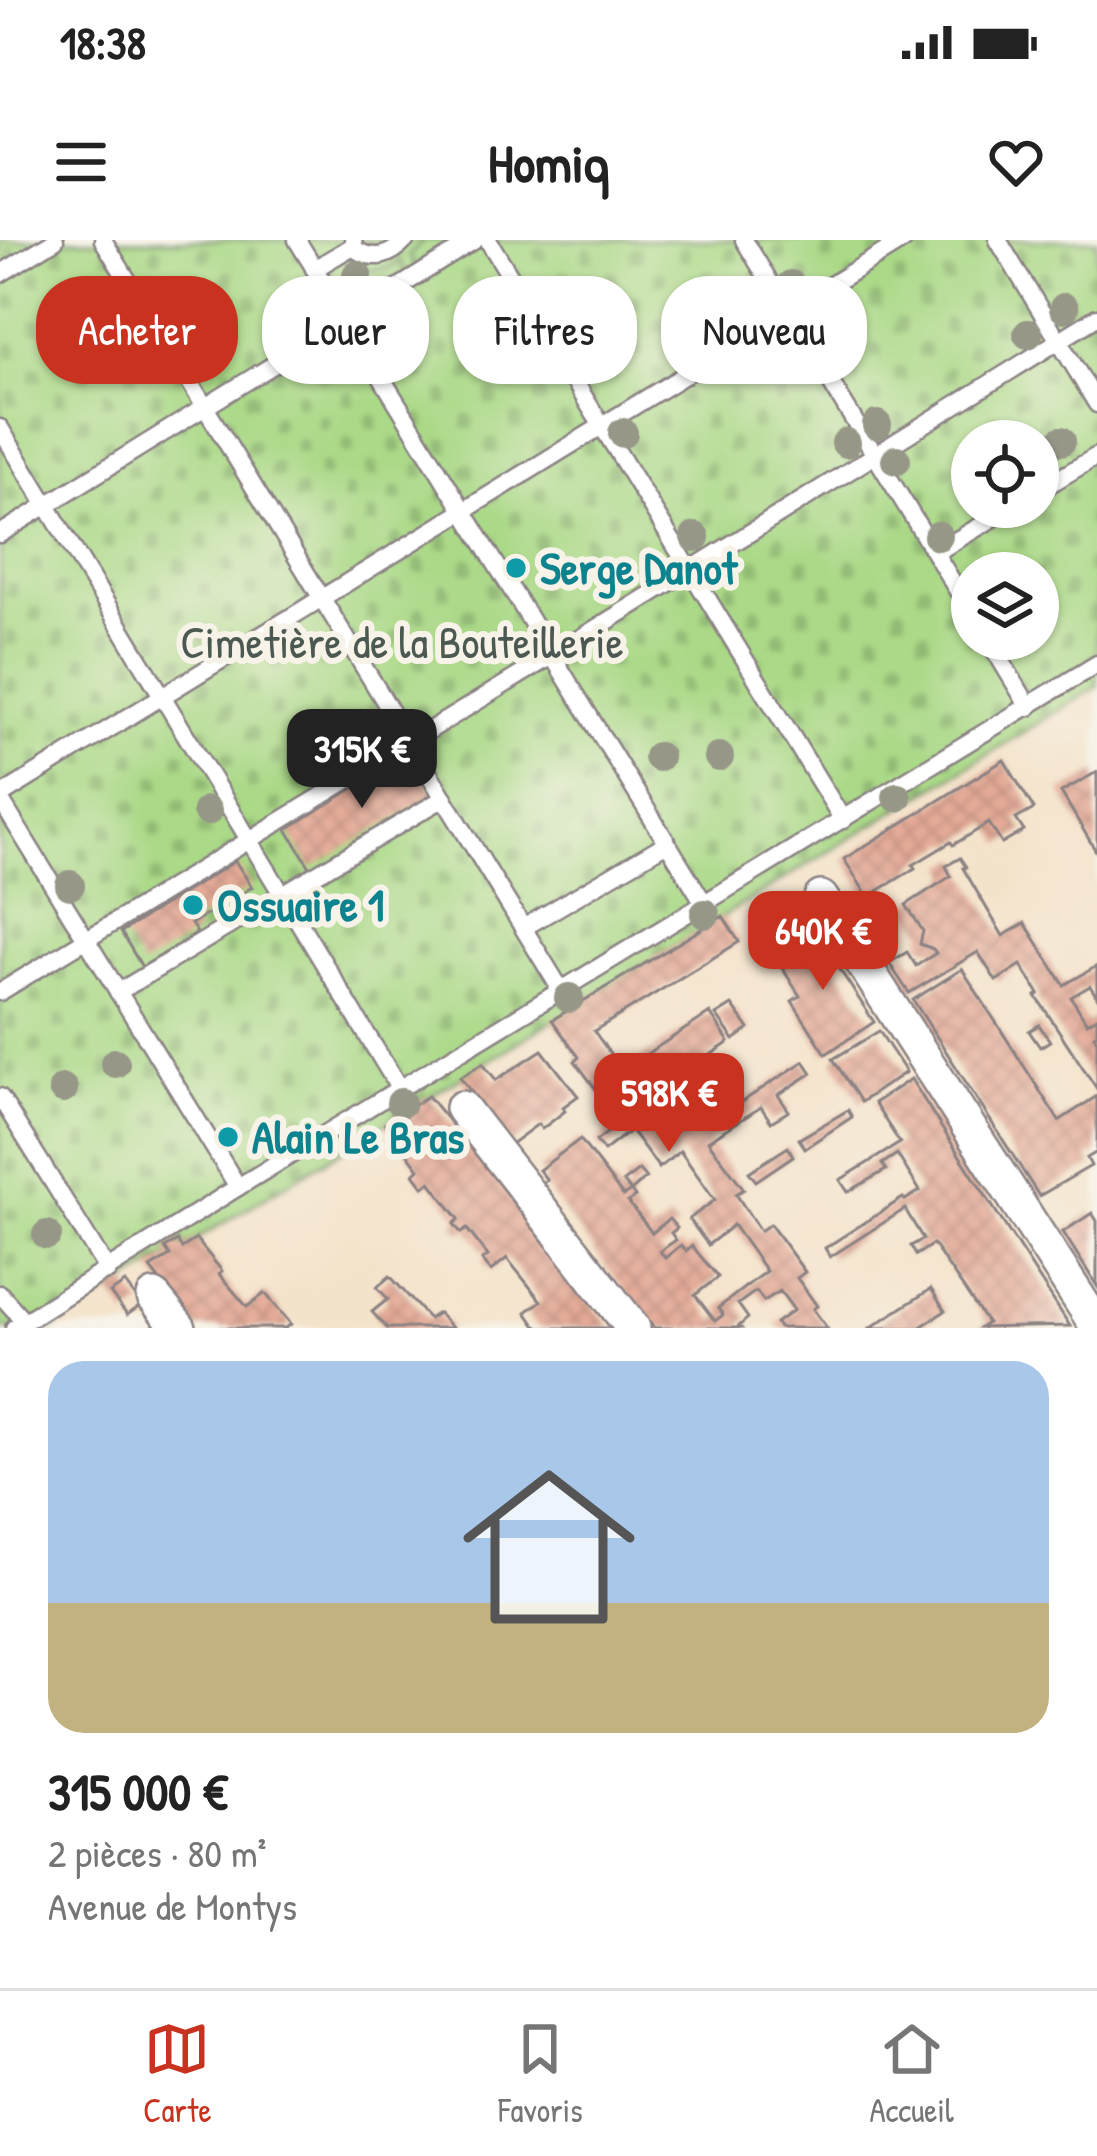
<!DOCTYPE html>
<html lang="fr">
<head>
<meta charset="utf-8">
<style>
	:root { --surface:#fff; --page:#f2f2f2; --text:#222; --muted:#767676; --line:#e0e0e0; --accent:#c8321e }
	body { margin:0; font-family:"Patrick Hand",sans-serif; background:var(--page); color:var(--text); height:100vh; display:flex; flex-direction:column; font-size:45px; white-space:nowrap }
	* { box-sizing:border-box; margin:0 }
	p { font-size:39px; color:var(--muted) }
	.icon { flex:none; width:66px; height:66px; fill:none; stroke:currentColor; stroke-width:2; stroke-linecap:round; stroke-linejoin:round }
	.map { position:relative; height:1088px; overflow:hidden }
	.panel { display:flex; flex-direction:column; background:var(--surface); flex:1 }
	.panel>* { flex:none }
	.hud { position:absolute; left:36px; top:36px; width:1026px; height:108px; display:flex; gap:24px }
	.controls { position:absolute; left:951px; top:180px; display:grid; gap:24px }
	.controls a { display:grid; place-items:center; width:108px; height:108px; border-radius:50%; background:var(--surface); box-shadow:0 3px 9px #0004; font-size:60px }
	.price { position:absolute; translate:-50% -102px; padding:0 27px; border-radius:24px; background:var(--accent); color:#fff; font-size:39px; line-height:78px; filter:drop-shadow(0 3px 6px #0008) }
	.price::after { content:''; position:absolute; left:50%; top:72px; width:36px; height:27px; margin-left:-18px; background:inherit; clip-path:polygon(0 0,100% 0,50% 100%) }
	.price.on { background:#222; color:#fff }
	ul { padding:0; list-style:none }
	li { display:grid; align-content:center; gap:24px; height:636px; padding:0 48px }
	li+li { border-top:3px solid var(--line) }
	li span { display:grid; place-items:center; height:372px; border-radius:36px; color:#555 }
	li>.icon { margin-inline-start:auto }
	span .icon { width:216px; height:216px; fill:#fffc; stroke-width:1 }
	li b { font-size:51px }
	.pill { padding:0 42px; border-radius:48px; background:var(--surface); box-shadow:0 3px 9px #0004; font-size:42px; line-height:108px }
	.pill.on { background:var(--accent); color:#fff }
	.status { display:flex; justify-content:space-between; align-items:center; height:84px; padding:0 60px; background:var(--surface); direction:ltr }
	.status svg { height:33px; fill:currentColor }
	header { display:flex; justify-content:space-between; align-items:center; height:156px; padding:0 48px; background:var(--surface); font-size:54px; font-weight:700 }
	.menu { display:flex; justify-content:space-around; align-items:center; height:168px; border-top:3px solid var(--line); background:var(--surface); font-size:33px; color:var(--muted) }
	.menu a { display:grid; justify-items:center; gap:6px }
	.menu .on { color:var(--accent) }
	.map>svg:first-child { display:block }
	.cemetery { fill:url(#cemetery-stones); stroke:#667e61; stroke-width:3; fill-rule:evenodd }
	.garden { fill:url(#garden-furrows); stroke:#667e61; stroke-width:3 }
	.building { fill:url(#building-cross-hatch) }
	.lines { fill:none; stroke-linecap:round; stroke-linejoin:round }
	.service-casing { stroke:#8b8283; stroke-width:21 }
	.minor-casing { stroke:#8b8283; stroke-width:38 }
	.service { stroke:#fff; stroke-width:16 }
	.minor { stroke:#fff; stroke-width:33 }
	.tree { fill:#979788 }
	.culture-dot { fill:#0f9aa8; stroke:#f7f3e8; stroke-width:4.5 }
	.labels { text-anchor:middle; stroke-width:12; stroke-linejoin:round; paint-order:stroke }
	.culture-label { font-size:45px; font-weight:bold; fill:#0d838f; stroke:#f7f3e8; text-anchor:start }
	.park-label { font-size:45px; fill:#4b5952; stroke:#f7f3e8 }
</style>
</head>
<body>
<div class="status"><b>18:38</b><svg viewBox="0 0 49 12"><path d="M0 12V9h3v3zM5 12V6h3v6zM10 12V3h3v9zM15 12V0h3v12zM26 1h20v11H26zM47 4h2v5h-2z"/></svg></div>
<header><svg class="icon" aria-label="menu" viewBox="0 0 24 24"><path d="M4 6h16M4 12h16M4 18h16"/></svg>Homiq<svg class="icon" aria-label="heart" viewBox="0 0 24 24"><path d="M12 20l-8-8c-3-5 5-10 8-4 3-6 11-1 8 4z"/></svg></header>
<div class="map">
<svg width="1097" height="1088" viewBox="0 0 1097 1088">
	<defs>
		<pattern id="cemetery-stones" width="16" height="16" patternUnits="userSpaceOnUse" patternTransform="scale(3)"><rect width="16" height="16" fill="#aad987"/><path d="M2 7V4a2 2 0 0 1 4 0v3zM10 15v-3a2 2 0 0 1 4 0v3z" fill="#92ba75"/></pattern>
		<pattern id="garden-furrows" width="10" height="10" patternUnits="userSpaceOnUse" patternTransform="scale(3)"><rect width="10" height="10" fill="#aad987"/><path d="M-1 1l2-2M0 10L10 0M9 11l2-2" fill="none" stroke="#92ba75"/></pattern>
		<pattern id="building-cross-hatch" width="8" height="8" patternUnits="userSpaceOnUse" patternTransform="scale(3)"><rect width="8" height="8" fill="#e4aa97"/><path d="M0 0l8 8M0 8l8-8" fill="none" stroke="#c39283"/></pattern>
	</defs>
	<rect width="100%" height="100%" fill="#f7f3e8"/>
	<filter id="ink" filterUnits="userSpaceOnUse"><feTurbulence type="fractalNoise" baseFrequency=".00833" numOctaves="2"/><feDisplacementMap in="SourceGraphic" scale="24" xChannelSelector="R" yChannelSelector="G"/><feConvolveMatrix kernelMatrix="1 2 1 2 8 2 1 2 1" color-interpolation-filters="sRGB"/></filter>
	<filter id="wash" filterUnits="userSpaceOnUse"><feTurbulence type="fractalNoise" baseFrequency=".004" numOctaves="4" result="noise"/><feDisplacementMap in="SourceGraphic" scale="48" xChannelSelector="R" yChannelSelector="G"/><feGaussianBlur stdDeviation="2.7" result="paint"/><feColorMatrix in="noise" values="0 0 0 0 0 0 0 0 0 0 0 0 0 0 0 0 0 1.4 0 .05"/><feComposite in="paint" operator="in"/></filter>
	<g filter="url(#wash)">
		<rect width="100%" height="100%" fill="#f4e3cb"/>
		<!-- cemetery -->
		<path class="cemetery" d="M0 0H1097V447L52 1088H0ZM972 201H1038V267H972ZM972 333H1038V399H972Z"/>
		<!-- garden -->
		<g class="garden">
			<path d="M424 0H457L415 27 409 16Z"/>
			<path d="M344 18C360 34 381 32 400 22L406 32 349 66 327 28Z"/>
		</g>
		<g id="blocks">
			<!-- building -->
			<g class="building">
				<path d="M411 513 436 554 311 629 287 589Z"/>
				<path d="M1004 520 1034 569 1016 579 1024 591 1002 604 989 583 953 605 951 602 913 625 915 628 868 657 844 619Z"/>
				<path d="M1097 532V613L1061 552Z"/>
				<path d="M960 618 966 627 963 628 1003 696 1025 683 1064 745 1097 726V757L1090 746 1071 757 1087 783 1097 777V794L1094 795 1097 800V849L1036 756 1039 754 1021 725 996 741 978 712 909 753 889 723 907 712 916 726 936 713 933 709 920 704 923 691 906 665 951 636 946 626Z"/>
				<path d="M235 621 252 647 191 684 197 693 142 727 121 692Z"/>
				<path d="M723 676 739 702 594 791 622 830 710 773 729 802 705 819 714 833 704 840 694 841 687 830 666 844 682 866 692 858 710 883 804 821 812 833 778 855 789 871 771 882 761 867 708 901 744 949 736 954 760 991 770 984 805 1032 797 1038 817 1066 813 1069 827 1088H779L776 1083 794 1070 780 1051 764 1061 756 1051 738 1064 748 1078 739 1086 741 1088H654L542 943 547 940 539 930 580 899 623 956 631 951 635 957 628 962 652 993 669 979 677 988 671 993 676 1000 660 1011 665 1018 681 1005 686 1011 692 1006 718 1037 695 1055 715 1081 723 1075 718 1068 766 1031 733 985 708 1005 689 979 715 960 680 911 659 928 631 890 604 911 596 901 612 889 601 874 609 867 575 821 579 817 552 780Z"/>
				<path d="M814 690 874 782 826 814 792 761 800 756 774 715Z"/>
				<path d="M962 729 1059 881 1097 856V912L1087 918 1091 926 1039 956 913 760Z"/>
				<path d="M732 765 749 789 734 800 716 775Z"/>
				<path d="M1039 785 1050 801 1040 807 1029 791Z"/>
				<path d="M879 791 906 832 861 862 833 819Z"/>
				<path d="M542 810 578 856 563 867 565 871 542 889 538 884 511 904 460 837 483 823 496 840Z"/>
				<path d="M911 839 936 879 1070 1086 980 1088 987 1083 933 1004 916 1015 911 1006 923 999 905 969 830 1017 825 1008 903 958 905 960 920 951 897 914 882 924 886 930 848 952 840 940 900 903 874 863Z"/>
				<path d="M428 856 471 908 611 1088H540L535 1085 526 1072 541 1061 507 1018 491 1031 482 1020 488 1016 467 989 461 993 454 984 459 979 430 942 424 947 414 934 419 929 385 884Z"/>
				<path d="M848 870 852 877 805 908 799 899Z"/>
				<path d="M788 907 793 916 756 941 749 932Z"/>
				<path d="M639 930 646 938 631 951 623 942Z"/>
				<path d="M1092 973 1097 981V1046L1063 992Z"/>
				<path d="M196 999 222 1031 219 1034 247 1067 265 1053 291 1084 286 1088H197L150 1028 170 1016 165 1008 177 1001 182 1008Z"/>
				<path d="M390 1036 429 1079 438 1073 452 1088H387L372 1072 388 1059 377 1047Z"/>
				<path d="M125 1043 142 1065 127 1075 110 1053Z"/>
				<path d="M931 1049 945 1071 919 1088H870Z"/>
			</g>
		</g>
	</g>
	<g filter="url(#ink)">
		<use href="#blocks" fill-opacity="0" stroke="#8b8283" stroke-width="3"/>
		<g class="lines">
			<!-- service casing -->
			<g class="service-casing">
				<g id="service">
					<path d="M103 0 561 750"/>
					<path d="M297 0 704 663"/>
					<path d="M353 0 355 9C374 22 391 16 406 0"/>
					<path d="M488 0 843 580"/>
					<path d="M744 0 972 374"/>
					<path d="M998 0 1097 164"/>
					<path d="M314 29 353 6"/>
					<path d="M0 34 55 0"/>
					<path d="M0 188 401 851"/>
					<path d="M1038 251 1097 216"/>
					<path d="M0 294 475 0"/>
					<path d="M935 313 1012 267"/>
					<path d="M988 399 1029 467"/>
					<path d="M0 556 904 0"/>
					<path d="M0 559 238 947"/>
					<path d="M523 688 667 603"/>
					<path d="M0 752 553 415 1097 77"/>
					<path d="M118 752 444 558"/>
					<path d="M0 857 108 1031"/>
					<path d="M0 1054 25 1082"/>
					<path d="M14 1088 238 947 1097 424"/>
				</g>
			</g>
			<!-- minor casing -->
			<g class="minor-casing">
				<g id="minor">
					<path d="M821 658 1097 1086"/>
					<path d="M462 868 633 1088"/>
					<path d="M154 1057 179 1088"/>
				</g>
			</g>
			<!-- service -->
			<use href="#service" class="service"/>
			<!-- minor -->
			<use href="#minor" class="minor"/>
		</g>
		<!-- trees -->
		<g class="tree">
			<circle cx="357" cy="35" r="15"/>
			<circle cx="791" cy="45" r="15"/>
			<circle cx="1064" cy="68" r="15"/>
			<circle cx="812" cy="78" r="15"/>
			<circle cx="1028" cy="94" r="15"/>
			<circle cx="780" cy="95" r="15"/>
			<circle cx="877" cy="185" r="15"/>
			<circle cx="623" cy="193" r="15"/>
			<circle cx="1061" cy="201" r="15"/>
			<circle cx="846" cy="203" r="15"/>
			<circle cx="896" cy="220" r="15"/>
			<circle cx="938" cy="296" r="15"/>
			<circle cx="695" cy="297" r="15"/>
			<circle cx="658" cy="517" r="15"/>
			<circle cx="719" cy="517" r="15"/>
			<circle cx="897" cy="557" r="15"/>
			<circle cx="207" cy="571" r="15"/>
			<circle cx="70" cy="645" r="15"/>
			<circle cx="705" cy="674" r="15"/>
			<circle cx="569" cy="758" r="15"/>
			<circle cx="115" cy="823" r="15"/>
			<circle cx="63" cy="849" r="15"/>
			<circle cx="401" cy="863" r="15"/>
			<circle cx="47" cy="995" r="15"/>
		</g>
	</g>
	<!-- markers -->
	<g class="culture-dot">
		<circle cx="516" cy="328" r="12"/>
		<circle cx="193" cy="665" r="12"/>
		<circle cx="228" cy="897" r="12"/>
	</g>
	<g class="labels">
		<!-- culture labels -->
		<g class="culture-label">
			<text x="540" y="344">Serge Danot</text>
			<text x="217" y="681">Ossuaire 1</text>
			<text x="252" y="913">Alain Le Bras</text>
		</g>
		<!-- park labels -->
		<g class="park-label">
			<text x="402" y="418">Cimetière de la Bouteillerie</text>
		</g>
	</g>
</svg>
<div class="controls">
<a><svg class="icon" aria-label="locate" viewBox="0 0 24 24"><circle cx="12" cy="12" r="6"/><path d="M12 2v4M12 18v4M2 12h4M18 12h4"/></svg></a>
<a><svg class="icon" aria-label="layers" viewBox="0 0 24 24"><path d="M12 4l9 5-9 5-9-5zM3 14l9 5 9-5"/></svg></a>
</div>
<b class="price on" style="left:362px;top:571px">315K €</b>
<b class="price" style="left:823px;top:753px">640K €</b>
<b class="price" style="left:669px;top:915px">598K €</b>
<div class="hud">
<a class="pill on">Acheter</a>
<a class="pill">Louer</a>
<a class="pill">Filtres</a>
<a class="pill">Nouveau</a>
</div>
</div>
<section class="panel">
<ul>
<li><span style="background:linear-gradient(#a9c7e8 65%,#c2b280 0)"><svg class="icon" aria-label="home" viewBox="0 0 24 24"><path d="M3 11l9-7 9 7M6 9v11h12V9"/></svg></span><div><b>315 000 €</b><p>2 pièces · 80 m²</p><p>Avenue de Montys</p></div></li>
</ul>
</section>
<nav class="menu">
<a class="on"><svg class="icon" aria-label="map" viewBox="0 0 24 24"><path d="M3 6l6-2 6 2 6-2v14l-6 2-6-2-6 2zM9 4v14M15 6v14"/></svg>Carte</a>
<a><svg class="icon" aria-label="saved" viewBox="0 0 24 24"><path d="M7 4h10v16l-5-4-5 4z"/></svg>Favoris</a>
<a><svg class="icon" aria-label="home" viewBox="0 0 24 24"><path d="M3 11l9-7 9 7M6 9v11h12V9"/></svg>Accueil</a>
</nav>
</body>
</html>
